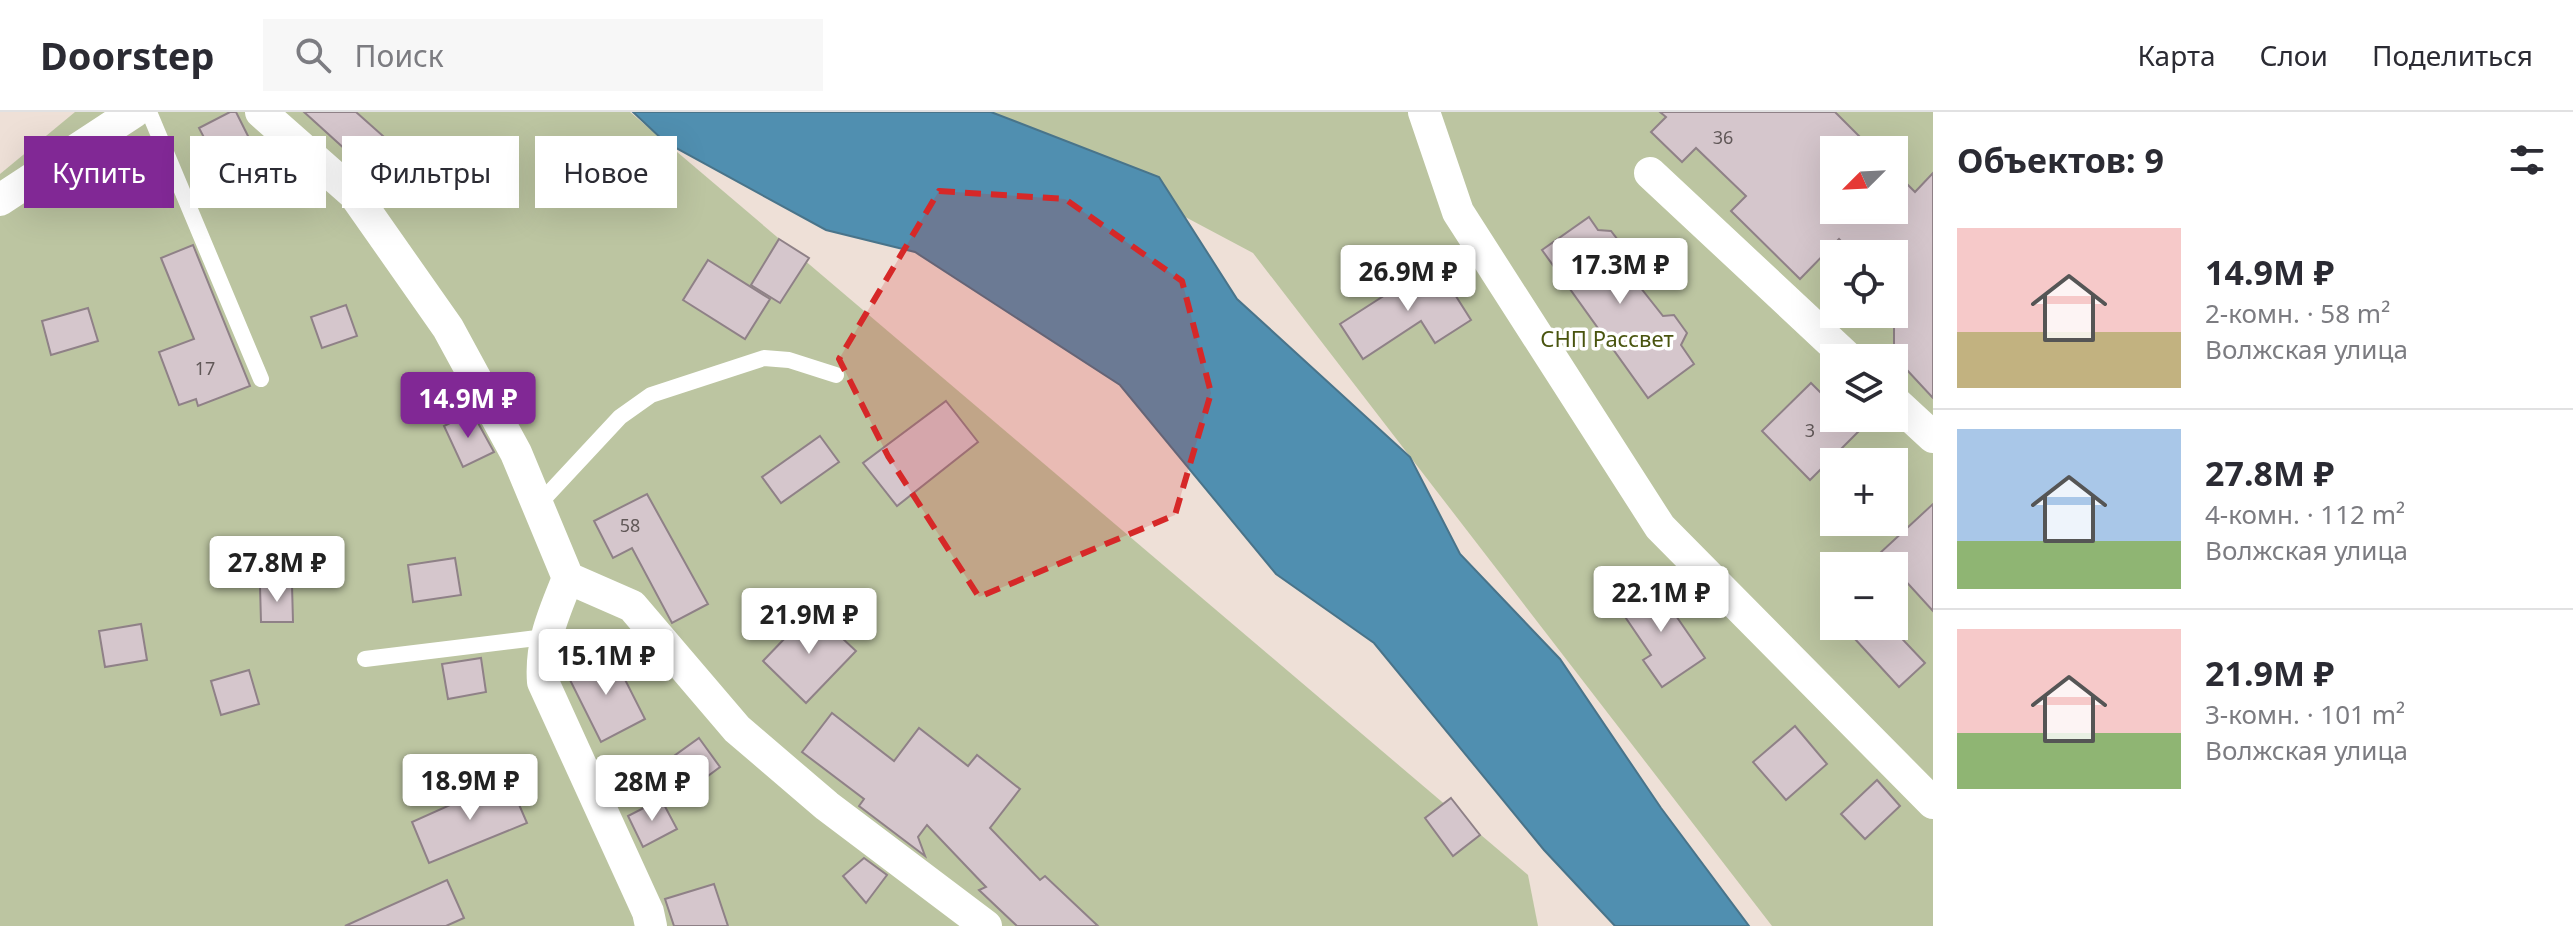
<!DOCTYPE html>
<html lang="ru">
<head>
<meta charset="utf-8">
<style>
	:root { --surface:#fff; --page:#f7f7f7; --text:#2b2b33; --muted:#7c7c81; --line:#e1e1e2; --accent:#812895 }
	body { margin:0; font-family:"Noto Sans",sans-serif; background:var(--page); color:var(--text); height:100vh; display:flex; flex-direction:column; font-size:30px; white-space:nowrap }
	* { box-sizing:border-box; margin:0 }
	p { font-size:26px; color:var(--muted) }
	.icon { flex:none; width:44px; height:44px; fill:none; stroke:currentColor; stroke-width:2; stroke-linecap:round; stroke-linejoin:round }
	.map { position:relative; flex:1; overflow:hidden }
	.sheet { display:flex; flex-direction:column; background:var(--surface); width:640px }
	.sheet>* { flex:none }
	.banner { position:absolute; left:24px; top:24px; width:760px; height:72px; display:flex; gap:16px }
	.needle { width:52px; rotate:246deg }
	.fabs { position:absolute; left:1820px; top:24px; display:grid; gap:16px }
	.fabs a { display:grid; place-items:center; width:88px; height:88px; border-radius:0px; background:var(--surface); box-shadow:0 8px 32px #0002; font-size:40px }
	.price { position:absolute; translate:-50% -68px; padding:0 18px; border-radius:8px; background:#fff; color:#222; font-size:26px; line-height:52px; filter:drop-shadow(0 2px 4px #0008) }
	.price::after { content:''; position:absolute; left:50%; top:48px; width:24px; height:18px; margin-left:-12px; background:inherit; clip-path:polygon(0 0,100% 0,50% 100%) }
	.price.on { background:var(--accent); color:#fff }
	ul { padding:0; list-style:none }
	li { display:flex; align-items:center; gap:24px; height:200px; padding:0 24px }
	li+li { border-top:2px solid var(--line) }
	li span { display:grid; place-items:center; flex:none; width:224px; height:160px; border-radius:0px; color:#555 }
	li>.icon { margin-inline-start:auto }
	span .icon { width:96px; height:96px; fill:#fffc; stroke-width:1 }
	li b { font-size:34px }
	h2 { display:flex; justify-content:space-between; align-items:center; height:96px; padding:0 24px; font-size:34px }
	.pill { padding:0 28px; border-radius:0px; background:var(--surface); box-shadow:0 8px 32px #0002; font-size:28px; line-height:72px }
	.pill.on { background:var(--accent); color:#fff }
	header { display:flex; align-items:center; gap:48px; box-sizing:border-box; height:112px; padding:0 40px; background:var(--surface); border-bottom:2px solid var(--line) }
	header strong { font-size:38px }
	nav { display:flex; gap:44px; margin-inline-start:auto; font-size:28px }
	.search { width:560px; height:72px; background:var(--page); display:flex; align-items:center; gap:20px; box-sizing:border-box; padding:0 28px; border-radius:0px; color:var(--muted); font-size:30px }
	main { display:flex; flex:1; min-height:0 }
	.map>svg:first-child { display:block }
	.green { fill:#bcc5a1; fill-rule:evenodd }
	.water { fill:#508fb0; stroke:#49748a; stroke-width:2 }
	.building { fill:#d5c6cc; stroke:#8f8187; stroke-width:2 }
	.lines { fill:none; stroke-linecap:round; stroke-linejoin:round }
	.lane { stroke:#fff; stroke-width:16 }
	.street { stroke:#fff; stroke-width:32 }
	.marked { fill:#d62828; fill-opacity:0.2; stroke:#d62828; stroke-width:6; stroke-dasharray:16 10; stroke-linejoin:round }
	.labels { text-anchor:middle; stroke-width:7; stroke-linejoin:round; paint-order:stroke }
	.number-label { font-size:18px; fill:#615858 }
	.park-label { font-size:22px; fill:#49540f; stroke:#fff }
</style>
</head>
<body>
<header>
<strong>Doorstep</strong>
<div class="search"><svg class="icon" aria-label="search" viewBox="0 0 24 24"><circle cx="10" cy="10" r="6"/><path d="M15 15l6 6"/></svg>Поиск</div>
<nav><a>Карта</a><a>Слои</a><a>Поделиться</a></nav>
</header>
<main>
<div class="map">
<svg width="1933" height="814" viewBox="0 0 1933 814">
	<rect width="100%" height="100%" fill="#eee0d7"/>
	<!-- green -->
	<g class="green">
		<path d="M75 0H630L1528 763 1538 814H0V62Z"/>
		<path d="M988 0H1933V814H1772L1253 141ZM1834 38H1894V98H1834ZM1834 142H1894V202H1834ZM1834 246H1894V306H1834ZM1834 350H1894V410H1834ZM1834 454H1894V514H1834Z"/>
	</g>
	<!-- water -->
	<path class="water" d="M633 0H991L1159 65 1237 187 1410 345 1460 442 1560 547 1661 696 1749 814H1615L1544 738 1374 531 1276 462 1120 273 915 140 826 118 665 30Z"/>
	<!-- building -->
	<g class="building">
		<path d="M230 0H236L259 46 224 64 199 16Z"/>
		<path d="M304 0H356L392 32 368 58Z"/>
		<path d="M1660 0H1835L1873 38H1834V98H1894V59L1915 80 1933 61V286L1894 244V142H1853L1839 127 1800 167 1731 99 1746 84 1696 36 1682 50 1651 20 1666 5Z"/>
		<path d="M1589 105 1598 118 1611 119 1624 136 1622 143 1630 153 1625 156 1663 204 1674 203 1687 221 1681 233 1694 252 1648 286 1542 138Z"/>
		<path d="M779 127 809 146 780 191 751 173Z"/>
		<path d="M193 133 250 274 198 294 196 287 179 293 159 240 194 227 161 146Z"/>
		<path d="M708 148 770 187 745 227 683 188Z"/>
		<path d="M1435 151 1471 208 1435 231 1421 209 1363 247 1340 212Z"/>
		<path d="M346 193 357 224 322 236 311 205Z"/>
		<path d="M88 196 98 229 51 243 42 209Z"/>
		<path d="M1811 271 1834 294V306H1846L1859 319 1810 368 1762 319Z"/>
		<path d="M946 289 978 330 897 394 863 351Z"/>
		<path d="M472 300 494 340 463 355 444 314Z"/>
		<path d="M820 324 839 350 781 391 762 365Z"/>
		<path d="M647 382 708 492 672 511 632 436 613 446 594 409Z"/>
		<path d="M1933 392V499L1880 441Z"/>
		<path d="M455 446 461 483 413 490 408 453Z"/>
		<path d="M1652 469 1705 546 1662 575 1643 548 1651 543 1617 493Z"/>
		<path d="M292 473 293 510H261L260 474Z"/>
		<path d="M812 498 856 539 806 591 763 549Z"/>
		<path d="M141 512 147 548 105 555 99 519Z"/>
		<path d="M1843 514H1890L1925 551 1899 575Z"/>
		<path d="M611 540 645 607 601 630 567 562Z"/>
		<path d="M481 546 486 580 448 587 442 552Z"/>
		<path d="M249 558 259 592 221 603 211 569Z"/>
		<path d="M832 601 894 649 919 616 968 654 977 643 1020 677 990 716 1040 768 1045 764 1098 814H1017L979 778 986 775 927 713 918 725 925 744 859 694 864 687 802 640Z"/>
		<path d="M1795 614 1827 652 1786 688 1753 650Z"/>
		<path d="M699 626 720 655 689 678 667 649Z"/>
		<path d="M508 667 527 711 429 751 412 710Z"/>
		<path d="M1877 668 1900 694 1865 727 1841 702Z"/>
		<path d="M1451 686 1480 723 1453 744 1425 706Z"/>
		<path d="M661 687 677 717 643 735 628 704Z"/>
		<path d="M864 746 887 763 866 791 843 764Z"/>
		<path d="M447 768 464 806 446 814H345Z"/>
		<path d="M714 772 728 814H674L665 787Z"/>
	</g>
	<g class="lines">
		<!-- lane -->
		<g class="lane">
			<path d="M149 0 261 267"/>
			<path d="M538 393 620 305 651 283 764 246 789 248 836 263"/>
			<path d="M365 547 545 525"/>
		</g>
		<!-- street -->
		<g class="street">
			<path d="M261 0 354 82 448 216 516 341 568 466 632 494 737 617 827 694 986 814"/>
			<path d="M1424 0 1458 100 1660 415 1933 691"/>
			<path d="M1650 61 1848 246"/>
			<path d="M0 88 134 0"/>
			<path d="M1894 289 1933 325"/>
			<path d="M568 466C554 501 540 531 543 570L648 800 651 814"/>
		</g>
	</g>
	<!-- marked area -->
	<path class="marked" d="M939 79 1065 87 1182 169 1211 281 1175 403 979 485 888 344 839 247Z"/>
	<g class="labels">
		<!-- number labels -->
		<g class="number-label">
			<text x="1723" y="32">36</text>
			<text x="205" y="263">17</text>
			<text x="1810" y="325">3</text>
			<text x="630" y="420">58</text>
		</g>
		<!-- park labels -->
		<g class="park-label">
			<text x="1607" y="235">СНП Рассвет</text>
		</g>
	</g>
</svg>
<div class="fabs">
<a><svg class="needle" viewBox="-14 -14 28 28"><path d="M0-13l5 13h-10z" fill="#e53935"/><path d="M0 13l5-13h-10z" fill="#7c7c81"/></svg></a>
<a><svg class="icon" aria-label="locate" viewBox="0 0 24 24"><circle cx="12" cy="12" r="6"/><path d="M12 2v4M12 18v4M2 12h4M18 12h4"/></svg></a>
<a><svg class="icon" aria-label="layers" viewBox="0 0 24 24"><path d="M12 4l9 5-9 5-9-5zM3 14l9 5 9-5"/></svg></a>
<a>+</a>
<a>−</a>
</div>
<b class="price" style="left:1620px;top:194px">17.3M ₽</b>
<b class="price" style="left:1408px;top:201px">26.9M ₽</b>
<b class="price on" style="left:468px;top:328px">14.9M ₽</b>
<b class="price" style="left:277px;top:492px">27.8M ₽</b>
<b class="price" style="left:1661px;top:522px">22.1M ₽</b>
<b class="price" style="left:809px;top:544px">21.9M ₽</b>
<b class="price" style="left:606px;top:585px">15.1M ₽</b>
<b class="price" style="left:470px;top:710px">18.9M ₽</b>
<b class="price" style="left:652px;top:711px">28M ₽</b>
<div class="banner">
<a class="pill on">Купить</a>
<a class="pill">Снять</a>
<a class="pill">Фильтры</a>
<a class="pill">Новое</a>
</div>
</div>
<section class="sheet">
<h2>Объектов: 9<svg class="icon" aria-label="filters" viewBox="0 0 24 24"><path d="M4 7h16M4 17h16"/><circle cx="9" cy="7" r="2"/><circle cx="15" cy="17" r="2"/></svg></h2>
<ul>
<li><span style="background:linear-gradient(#f6c9c9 65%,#c2b280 0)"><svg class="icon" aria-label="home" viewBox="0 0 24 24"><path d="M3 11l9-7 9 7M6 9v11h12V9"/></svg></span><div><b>14.9M ₽</b><p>2-комн. · 58 m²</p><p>Волжская улица</p></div></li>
<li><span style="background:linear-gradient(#a9c7e8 70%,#8fb573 0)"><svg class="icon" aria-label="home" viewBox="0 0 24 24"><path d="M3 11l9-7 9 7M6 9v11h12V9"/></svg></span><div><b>27.8M ₽</b><p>4-комн. · 112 m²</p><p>Волжская улица</p></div></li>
<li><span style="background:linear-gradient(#f6c9c9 65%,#8fb573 0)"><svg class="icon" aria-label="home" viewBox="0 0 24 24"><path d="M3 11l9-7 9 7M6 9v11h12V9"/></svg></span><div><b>21.9M ₽</b><p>3-комн. · 101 m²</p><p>Волжская улица</p></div></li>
</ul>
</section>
</main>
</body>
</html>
